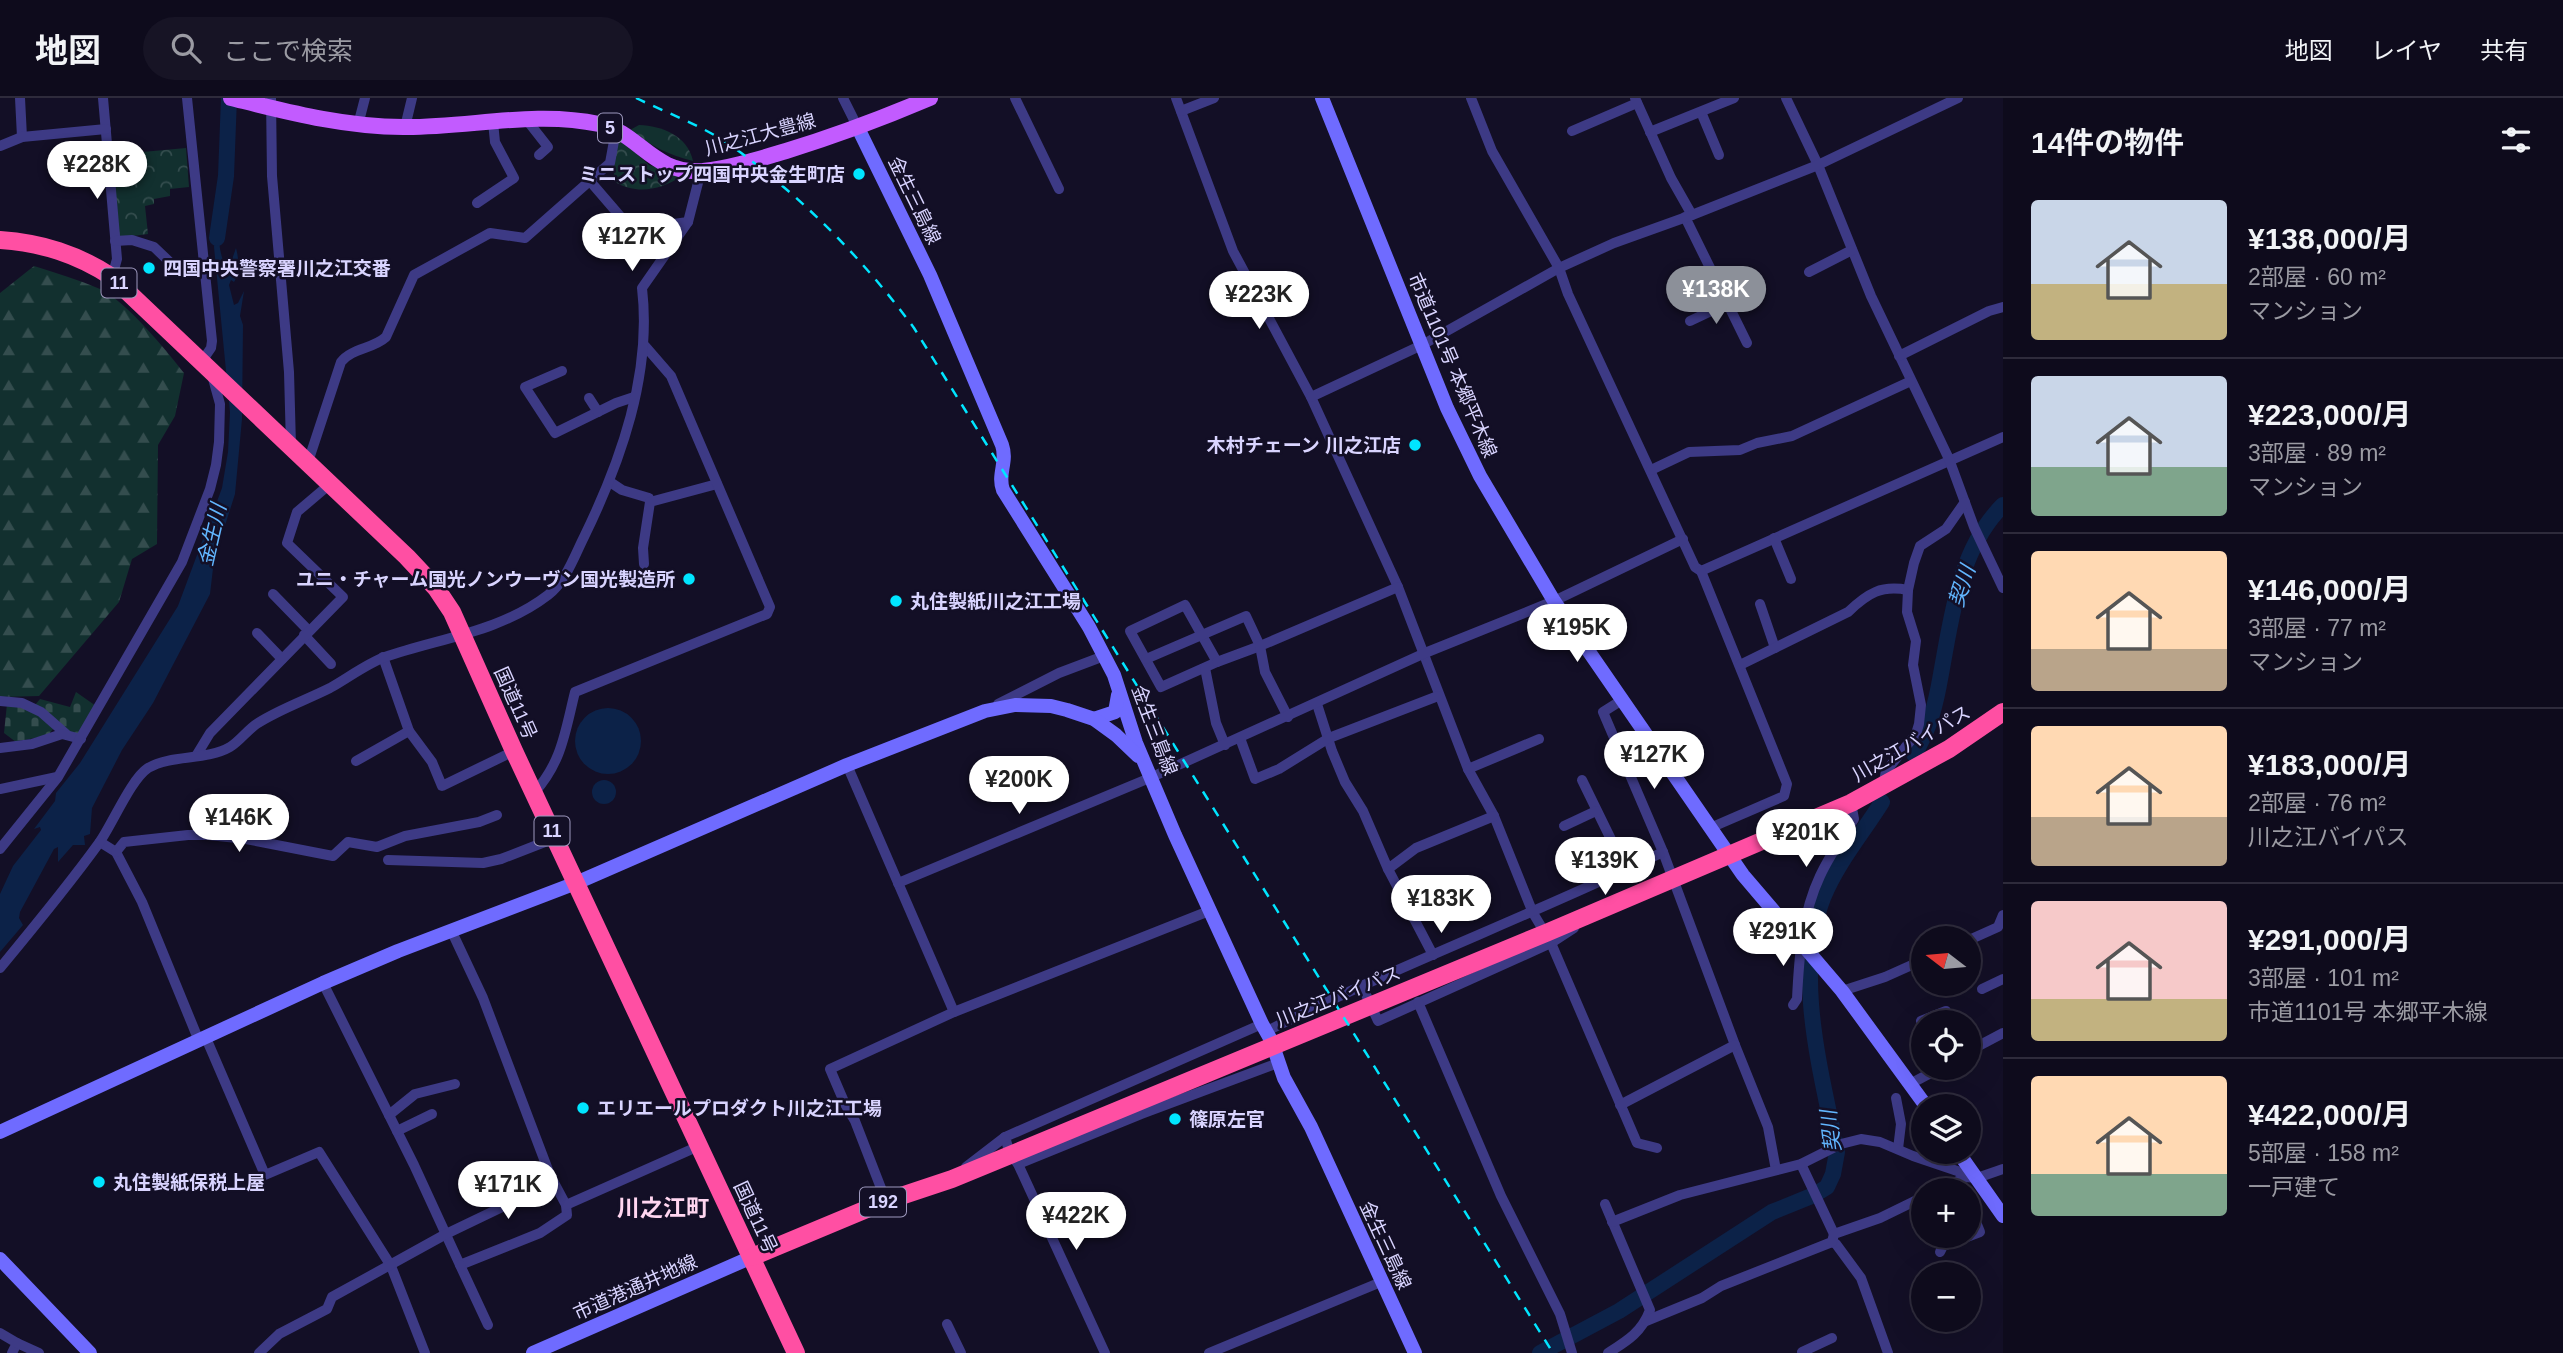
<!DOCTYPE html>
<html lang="ja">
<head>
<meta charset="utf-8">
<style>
	:root { --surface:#0e0b1c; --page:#171425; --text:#f1f3f6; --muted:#9b9ba3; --line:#2e2b3b; --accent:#8c9099 }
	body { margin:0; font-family:Arial,"Noto Sans JP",sans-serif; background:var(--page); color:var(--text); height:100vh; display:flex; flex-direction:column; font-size:26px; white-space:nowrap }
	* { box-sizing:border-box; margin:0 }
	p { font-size:23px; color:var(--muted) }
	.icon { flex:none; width:38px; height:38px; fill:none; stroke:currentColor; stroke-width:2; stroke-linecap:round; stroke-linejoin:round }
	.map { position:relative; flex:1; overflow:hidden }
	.sheet { display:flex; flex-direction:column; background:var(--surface); width:560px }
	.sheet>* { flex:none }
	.needle { width:46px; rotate:286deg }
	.fabs { position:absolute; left:1911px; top:828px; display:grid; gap:14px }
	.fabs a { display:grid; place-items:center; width:70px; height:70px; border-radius:50%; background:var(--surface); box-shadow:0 7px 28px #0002,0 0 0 2px var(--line); font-size:35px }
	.price { position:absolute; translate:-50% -60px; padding:0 16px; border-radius:24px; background:#fff; color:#222; font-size:23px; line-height:46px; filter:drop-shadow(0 2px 4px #0008) }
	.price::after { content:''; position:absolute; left:50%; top:42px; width:21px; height:16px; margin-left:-10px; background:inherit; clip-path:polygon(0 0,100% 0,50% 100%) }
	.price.selected { background:var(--accent); color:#fff }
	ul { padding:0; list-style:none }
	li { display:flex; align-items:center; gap:21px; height:175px; padding:0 28px }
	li+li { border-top:2px solid var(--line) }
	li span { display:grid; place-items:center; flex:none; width:196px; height:140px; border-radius:7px; color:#555 }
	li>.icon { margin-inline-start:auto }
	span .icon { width:84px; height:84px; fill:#fffc; stroke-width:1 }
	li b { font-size:30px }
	h2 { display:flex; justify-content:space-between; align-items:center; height:84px; padding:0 28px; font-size:30px }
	header { display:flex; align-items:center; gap:42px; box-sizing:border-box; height:98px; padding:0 35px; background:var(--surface); border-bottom:2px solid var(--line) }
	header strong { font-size:33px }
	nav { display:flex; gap:38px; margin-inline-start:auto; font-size:24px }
	.search { width:490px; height:63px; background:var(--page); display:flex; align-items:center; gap:18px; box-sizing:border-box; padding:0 24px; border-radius:38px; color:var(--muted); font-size:26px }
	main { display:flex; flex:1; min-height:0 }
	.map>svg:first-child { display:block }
	.forest { fill:url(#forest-firs) }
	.cemetery { fill:url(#cemetery-stones) }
	.park { fill:url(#park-crowns) }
	.water { fill:#0c2248 }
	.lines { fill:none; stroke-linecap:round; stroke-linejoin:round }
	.river { stroke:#0c2248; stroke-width:16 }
	.street { stroke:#3d3a85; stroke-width:10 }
	.secondary { stroke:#6f6bff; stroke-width:14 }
	.primary { stroke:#c25bff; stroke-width:16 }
	.highway { stroke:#ff4fa3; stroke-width:18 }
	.rail { stroke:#00e5ff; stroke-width:2.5; stroke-dasharray:10 9; stroke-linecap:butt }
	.poi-dot { fill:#00e5ff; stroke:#130f26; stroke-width:2.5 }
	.labels { text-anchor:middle; stroke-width:5; stroke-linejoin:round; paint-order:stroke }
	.shield { fill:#130f26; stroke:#9e99be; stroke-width:2 }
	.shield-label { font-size:18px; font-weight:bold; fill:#d9d4ff }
	.street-label { font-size:19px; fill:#d9d4ff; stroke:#130f26 }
	.poi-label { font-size:19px; font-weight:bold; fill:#d9d4ff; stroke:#130f26; text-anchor:start }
	.water-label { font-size:21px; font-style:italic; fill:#62b6ff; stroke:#130f26 }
	.quarter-label { font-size:23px; font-weight:bold; fill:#ffd6f0; stroke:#130f26 }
</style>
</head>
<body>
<header>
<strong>地図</strong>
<div class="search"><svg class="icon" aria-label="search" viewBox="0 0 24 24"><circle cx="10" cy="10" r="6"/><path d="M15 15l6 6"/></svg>ここで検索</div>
<nav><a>地図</a><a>レイヤ</a><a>共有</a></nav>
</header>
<main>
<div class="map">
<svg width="2003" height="1255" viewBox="0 0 2003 1255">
	<defs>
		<pattern id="forest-firs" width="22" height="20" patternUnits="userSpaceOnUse" patternTransform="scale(1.75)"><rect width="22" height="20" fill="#12302f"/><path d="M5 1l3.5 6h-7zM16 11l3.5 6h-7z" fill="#344d4e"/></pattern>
		<pattern id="cemetery-stones" width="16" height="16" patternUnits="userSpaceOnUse" patternTransform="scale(1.75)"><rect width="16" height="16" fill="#12302f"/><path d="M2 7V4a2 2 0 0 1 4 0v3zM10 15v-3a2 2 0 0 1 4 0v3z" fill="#344d4e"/></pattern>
		<pattern id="park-crowns" width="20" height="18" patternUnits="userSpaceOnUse" patternTransform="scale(1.75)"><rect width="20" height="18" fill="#12302f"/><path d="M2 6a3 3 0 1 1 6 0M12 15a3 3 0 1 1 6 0" fill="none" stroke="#344d4e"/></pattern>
	</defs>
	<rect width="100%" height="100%" fill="#130f26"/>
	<!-- forest -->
	<path class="forest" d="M34 168C56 175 79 182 100 191 126 203 166 252 184 275L175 318 158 347 157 446 132 461 119 504 39 598 0 599V195Z"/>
	<!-- cemetery -->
	<path class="cemetery" d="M76 594 96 608 80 636 54 630 48 637 16 644 4 635 7 606 31 612 40 601 70 609Z"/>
	<!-- park -->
	<g class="park">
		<path d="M639 27C662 28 687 37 693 63 668 57 650 47 630 32Z"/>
		<path d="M619 40 649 67 682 78C660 92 638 97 615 84L613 68Z"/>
		<path d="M186 50 189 89 170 91V98L154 101V106L145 108 148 136 118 140 110 57Z"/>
	</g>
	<!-- water -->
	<g class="water">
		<path d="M220 94C219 120 215 144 225 168L229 170 236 150C239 161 240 176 234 184L231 182 229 187 234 207 238 205 244 193 240 218 243 227 242 321 235 396 214 462 210 496 153 605 122 652 92 710 90 736 84 738 85 747H73L58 764V749L54 751 20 814 19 820 23 827 0 854V796L13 768 41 732 40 729 34 731 55 703 56 695 80 665 178 508 222 390 228 354 230 314 214 149Z"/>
		<circle cx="608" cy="643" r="33"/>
		<circle cx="604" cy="694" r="12"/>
	</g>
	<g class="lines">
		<!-- river -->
		<g class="river">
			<path d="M217 140 226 78 229 0"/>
			<path d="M1914 656C1930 631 1936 605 1941 576 1952 517 1959 451 2003 407"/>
			<path d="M1540 1255 1619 1213 1772 1114 1814 1097 1827 1089 1833 1076 1837 1054C1822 976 1793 878 1823 800 1837 765 1862 736 1882 704"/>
		</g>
		<!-- street -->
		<g class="street">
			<path d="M20 0 22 39"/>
			<path d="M103 0 117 161 112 179"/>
			<path d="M187 0 212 243 211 250 202 263"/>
			<path d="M271 0 272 78 289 274 291 348"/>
			<path d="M843 0 858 30"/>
			<path d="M1015 0 1059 91"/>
			<path d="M1176 0 1233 153 1311 299 1398 489 1468 671 1494 718 1533 815 1551 845 1637 1045 1657 1050"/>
			<path d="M1471 0 1492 53 1559 170 1568 196 1695 469 1701 473 2003 339"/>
			<path d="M1635 0 1671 80 1692 117"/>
			<path d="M1786 0 1818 67 1871 198 1949 361 1974 429 2003 490"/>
			<path d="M1181 13 1214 0"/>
			<path d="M1701 14 1719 57"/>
			<path d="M526 21 548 49 539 57"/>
			<path d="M358 27 365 0"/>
			<path d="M405 29 412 0"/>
			<path d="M1572 33 1637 5"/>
			<path d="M1650 34 1734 0"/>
			<path d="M0 48 22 39 106 31"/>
			<path d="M589 82 632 132"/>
			<path d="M477 105 514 80 495 44 493 24"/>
			<path d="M1685 119 1747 245"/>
			<path d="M593 137 688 124"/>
			<path d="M115 143 132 142 154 149 178 172 205 171"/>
			<path d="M1809 174 1852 152"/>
			<path d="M1690 223 1728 205"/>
			<path d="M1899 258 1989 213 2003 209"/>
			<path d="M562 273 525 289 555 335 616 305 634 299"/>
			<path d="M1311 299 1422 247 1559 170 1614 145 1692 117 1818 67 1958 0"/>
			<path d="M589 300 598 314"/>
			<path d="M308 364 341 264C352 250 373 251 386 239L414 177 490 135 525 140 610 65 616 32"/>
			<path d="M1651 372 1689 354 1740 352 1757 345 1792 338 1911 283"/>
			<path d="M610 384 622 392 649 400 650 404"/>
			<path d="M1774 440 1791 481"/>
			<path d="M644 466 643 450 650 404 717 386"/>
			<path d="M1701 473 1787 686 1784 698 1710 730"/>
			<path d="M273 496 309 533"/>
			<path d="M1760 506 1775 550"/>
			<path d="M1185 507 1217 564 1161 589 1130 533Z"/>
			<path d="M257 535 282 561"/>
			<path d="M304 537 331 566"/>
			<path d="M383 559 409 633 432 664 442 688 514 653"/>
			<path d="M1146 561 1246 518 1260 548 1217 564"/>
			<path d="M1740 567 1848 514C1868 495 1881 487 1908 492"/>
			<path d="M1205 570 1216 625 1225 647"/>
			<path d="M1622 602 1603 614 1663 754 1735 947 1768 1029 1776 1072"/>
			<path d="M0 603 22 605 41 614 66 636"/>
			<path d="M998 606 1059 575 1104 558"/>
			<path d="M1317 606 1332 653 1345 684 1363 713 1388 771"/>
			<path d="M1288 619 1265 574 1260 548 1398 489"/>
			<path d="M1240 640 1255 681 1279 671 1329 640 1438 598"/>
			<path d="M0 650 32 646 62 636 81 641"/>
			<path d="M196 658 210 635 343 499 287 445 297 414 330 386"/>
			<path d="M356 663 409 633"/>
			<path d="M847 667 954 914"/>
			<path d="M1468 671 1539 641"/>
			<path d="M1582 682 1626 772"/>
			<path d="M1883 688 1886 673 1916 636 1919 626 1921 607 1913 567 1916 543 1907 514 1908 492 1914 465 1920 448 1946 431 1965 404"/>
			<path d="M0 691 57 679"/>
			<path d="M534 695C562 664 565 634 575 594L767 516 770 509 671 278 645 248"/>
			<path d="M1564 728 1596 713"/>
			<path d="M100 744 116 754 142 804 199 943"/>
			<path d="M0 751 58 679 182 464 210 391 216 367 219 344 220 306 212 277"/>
			<path d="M116 754 124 744 188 737H209L246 741 333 758 348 744 377 749 405 738 479 724 497 717"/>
			<path d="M388 762 483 765 501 761 555 740"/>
			<path d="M898 785 1152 679 1425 555 1554 503 1683 441"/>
			<path d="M1969 842 1998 829 2003 817"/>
			<path d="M1433 857 1388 771 1416 750 1494 718"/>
			<path d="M0 870C34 829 68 788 99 745 112 727 131 681 148 670 172 656 206 663 230 649 240 643 248 631 258 625 280 611 306 602 330 590 348 580 366 566 385 559 440 540 500 534 548 497 566 483 574 459 584 439 621 363 652 276 642 190L688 124 701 73"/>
			<path d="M323 885 414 1067 460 1167 540 1135 567 1117 566 1107 550 1077 483 900 452 834"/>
			<path d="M1362 888 1378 923 1551 845 1574 830"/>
			<path d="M1982 891 2003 881"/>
			<path d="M1842 893 1885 879 1923 862"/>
			<path d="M1418 904 1501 1098 1560 1216 1572 1255"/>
			<path d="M1793 907 1797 901C1799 859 1802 816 1820 778 1829 758 1842 740 1854 721L1851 705"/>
			<path d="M1921 923 1946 913 1951 924"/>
			<path d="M1262 926 1005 1039 1010 1056 1018 1066 1141 1016 1278 965"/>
			<path d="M1267 933C1396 868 1533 817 1663 754"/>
			<path d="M206 940 265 1077 319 1054 391 1168 425 1255"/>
			<path d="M1969 953 2003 935"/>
			<path d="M1910 986 1940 970"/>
			<path d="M1896 1000 1901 1026 1898 1051"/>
			<path d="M1620 1007 1735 947"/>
			<path d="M389 1017 415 996 455 986"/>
			<path d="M397 1033 432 1016"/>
			<path d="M1018 1066 1105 1255"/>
			<path d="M1801 1066 1834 1136"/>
			<path d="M966 1069 1005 1039"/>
			<path d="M1939 1092 1966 1079 1977 1080 2003 1071"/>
			<path d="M886 1103 855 1023 845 1006 830 971 954 914 1209 813"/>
			<path d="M1605 1106 1650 1212C1642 1234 1627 1243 1608 1255"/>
			<path d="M566 1107 699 1048"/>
			<path d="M1612 1124 1680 1097 1801 1066 1841 1046 1861 1041 1880 1044 1913 1058 1975 1079"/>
			<path d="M1832 1144 1836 1146 1861 1180 1888 1255"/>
			<path d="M1940 1154 1943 1148 1980 1134 1969 1107"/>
			<path d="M460 1167 488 1227"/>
			<path d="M1646 1223 1702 1200 1721 1188 1832 1144 1834 1136 1880 1120 1923 1099"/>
			<path d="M947 1226 961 1255"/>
			<path d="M0 1235 17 1245 12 1255"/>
			<path d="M17 1245 39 1255"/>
			<path d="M1802 1254 1832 1240"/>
			<path d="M259 1255 279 1236 327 1211 332 1199 446 1136 527 1097 550 1077"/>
			<path d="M1209 1255 1381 1184"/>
		</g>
		<!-- secondary -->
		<g class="secondary">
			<path d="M1322 0 1447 310 1480 378 1554 503 1743 777 1842 893 1926 1008"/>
			<path d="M858 30 930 177 1002 347C1008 364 997 376 1003 392L1089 529 1114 577 1136 645 1175 737 1262 926 1271 942 1284 980 1311 1029 1415 1255"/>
			<path d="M1094 621 1115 614 1118 597"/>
			<path d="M0 1034 323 885 398 853 576 785 847 667 985 613 1015 607 1051 608 1067 612 1094 621 1116 637 1138 658"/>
			<path d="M1958 1054 2003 1118"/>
			<path d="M0 1161 90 1255"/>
			<path d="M533 1255 752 1159"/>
		</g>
		<!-- primary -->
		<path class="primary" d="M231 0C288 14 344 29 403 29 468 30 535 12 599 26 640 35 653 77 703 73 731 70 759 61 786 53 835 38 883 20 930 0"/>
		<!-- highway -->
		<g class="highway">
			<path d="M0 142C42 145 77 156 112 179L407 459 436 490 452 514 514 653 796 1255"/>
			<path d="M752 1159 886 1103 952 1081 1546 835 1851 705 1949 651 2003 614"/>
		</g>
		<!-- rail -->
		<path class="rail" d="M636 0C669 16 706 29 736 51 805 102 863 161 914 230L1553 1255"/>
	</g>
	<!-- markers -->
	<g class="poi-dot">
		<circle cx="859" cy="76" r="7"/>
		<circle cx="149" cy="170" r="7"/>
		<circle cx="1415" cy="347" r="7"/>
		<circle cx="689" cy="481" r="7"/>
		<circle cx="896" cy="503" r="7"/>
		<circle cx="583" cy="1010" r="7"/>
		<circle cx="1175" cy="1021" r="7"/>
		<circle cx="99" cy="1084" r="7"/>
	</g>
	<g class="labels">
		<!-- shield labels -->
		<g class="shield">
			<rect x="598" y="15.5" width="24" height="29" rx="5"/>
			<rect x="101.5" y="170.5" width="35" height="29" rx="5"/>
			<rect x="534.5" y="718.5" width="35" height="29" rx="5"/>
			<rect x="860" y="1089.5" width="46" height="29" rx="5"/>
		</g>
		<g class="shield-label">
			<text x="610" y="36">5</text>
			<text x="119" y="191">11</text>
			<text x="552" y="739">11</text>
			<text x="883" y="1110">192</text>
		</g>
		<!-- street labels -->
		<g class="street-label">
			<text transform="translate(760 36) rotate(-15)" y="7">川之江大豊線</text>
			<text transform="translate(915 102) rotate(64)" y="7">金生三島線</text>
			<text transform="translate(1453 267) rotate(67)" y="7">市道1101号 本郷平木線</text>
			<text transform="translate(516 605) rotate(66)" y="7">国道11号</text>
			<text transform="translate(1155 632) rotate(69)" y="7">金生三島線</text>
			<text transform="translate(1911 645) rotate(-30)" y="7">川之江バイパス</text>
			<text transform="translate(1338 898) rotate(-22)" y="7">川之江バイパス</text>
			<text transform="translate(756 1119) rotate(65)" y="7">国道11号</text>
			<text transform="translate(1386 1147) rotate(65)" y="7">金生三島線</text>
			<text transform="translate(635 1189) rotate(-24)" y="7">市道港通井地線</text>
		</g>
		<!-- poi labels -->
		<g class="poi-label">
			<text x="845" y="83" text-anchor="end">ミニストップ四国中央金生町店</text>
			<text x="163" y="177">四国中央警察署川之江交番</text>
			<text x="1401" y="354" text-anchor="end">木村チェーン 川之江店</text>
			<text x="675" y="488" text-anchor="end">ユニ・チャーム国光ノンウーヴン国光製造所</text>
			<text x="910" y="510">丸住製紙川之江工場</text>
			<text x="597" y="1017">エリエールプロダクト川之江工場</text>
			<text x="1189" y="1028">篠原左官</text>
			<text x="113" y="1091">丸住製紙保税上屋</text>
		</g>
		<!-- water labels -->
		<g class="water-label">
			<text transform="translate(212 437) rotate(-77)" y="7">金生川</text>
			<text transform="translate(1962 488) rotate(-72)" y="7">契川</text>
			<text transform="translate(1831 1033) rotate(-97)" y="7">契川</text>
		</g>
		<!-- quarter labels -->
		<g class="quarter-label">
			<text x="663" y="1118">川之江町</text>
		</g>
	</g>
</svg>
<div class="fabs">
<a><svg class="needle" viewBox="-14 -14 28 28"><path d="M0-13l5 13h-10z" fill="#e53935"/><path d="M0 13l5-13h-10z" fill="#9b9ba3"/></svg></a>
<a><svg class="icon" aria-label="locate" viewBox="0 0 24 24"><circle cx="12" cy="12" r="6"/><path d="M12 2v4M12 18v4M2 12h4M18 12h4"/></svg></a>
<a><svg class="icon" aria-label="layers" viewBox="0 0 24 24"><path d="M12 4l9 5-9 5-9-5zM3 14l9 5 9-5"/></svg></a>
<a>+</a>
<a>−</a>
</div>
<b class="price" style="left:97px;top:103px">¥228K</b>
<b class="price" style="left:632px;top:175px">¥127K</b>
<b class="price selected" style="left:1716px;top:228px">¥138K</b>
<b class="price" style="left:1259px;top:233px">¥223K</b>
<b class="price" style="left:1577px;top:566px">¥195K</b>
<b class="price" style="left:1654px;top:693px">¥127K</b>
<b class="price" style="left:1019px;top:718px">¥200K</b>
<b class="price" style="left:239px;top:756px">¥146K</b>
<b class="price" style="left:1806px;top:771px">¥201K</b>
<b class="price" style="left:1605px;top:799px">¥139K</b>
<b class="price" style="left:1441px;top:837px">¥183K</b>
<b class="price" style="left:1783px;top:870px">¥291K</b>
<b class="price" style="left:508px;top:1123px">¥171K</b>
<b class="price" style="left:1076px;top:1154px">¥422K</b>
</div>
<section class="sheet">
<h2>14件の物件<svg class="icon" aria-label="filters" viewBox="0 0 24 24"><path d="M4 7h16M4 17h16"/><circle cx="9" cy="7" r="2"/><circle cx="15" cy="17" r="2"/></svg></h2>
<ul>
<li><span style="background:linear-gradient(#c9d6e8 60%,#c2b280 0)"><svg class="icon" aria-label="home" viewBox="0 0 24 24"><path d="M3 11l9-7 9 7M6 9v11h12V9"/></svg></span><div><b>¥138,000/月</b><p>2部屋 · 60 m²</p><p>マンション</p></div></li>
<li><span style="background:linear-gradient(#c9d6e8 65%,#7fa58c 0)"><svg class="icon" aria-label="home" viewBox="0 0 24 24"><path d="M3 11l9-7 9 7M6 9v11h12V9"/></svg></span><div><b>¥223,000/月</b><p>3部屋 · 89 m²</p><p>マンション</p></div></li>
<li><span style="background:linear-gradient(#ffd9b3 70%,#b9a48a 0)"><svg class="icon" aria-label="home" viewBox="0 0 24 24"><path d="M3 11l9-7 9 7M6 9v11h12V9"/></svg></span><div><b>¥146,000/月</b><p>3部屋 · 77 m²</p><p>マンション</p></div></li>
<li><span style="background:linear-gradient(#ffd9b3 65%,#b9a48a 0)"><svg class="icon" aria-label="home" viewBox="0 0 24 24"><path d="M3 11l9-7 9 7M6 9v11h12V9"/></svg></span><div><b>¥183,000/月</b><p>2部屋 · 76 m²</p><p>川之江バイパス</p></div></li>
<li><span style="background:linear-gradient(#f6c9c9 70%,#c2b280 0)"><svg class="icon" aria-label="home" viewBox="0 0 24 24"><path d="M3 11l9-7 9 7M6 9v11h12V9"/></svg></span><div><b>¥291,000/月</b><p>3部屋 · 101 m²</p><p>市道1101号 本郷平木線</p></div></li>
<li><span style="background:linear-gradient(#ffd9b3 70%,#7fa58c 0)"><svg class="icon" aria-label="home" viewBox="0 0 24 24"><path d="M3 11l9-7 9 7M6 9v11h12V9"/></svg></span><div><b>¥422,000/月</b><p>5部屋 · 158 m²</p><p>一戸建て</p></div></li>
</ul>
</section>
</main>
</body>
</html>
